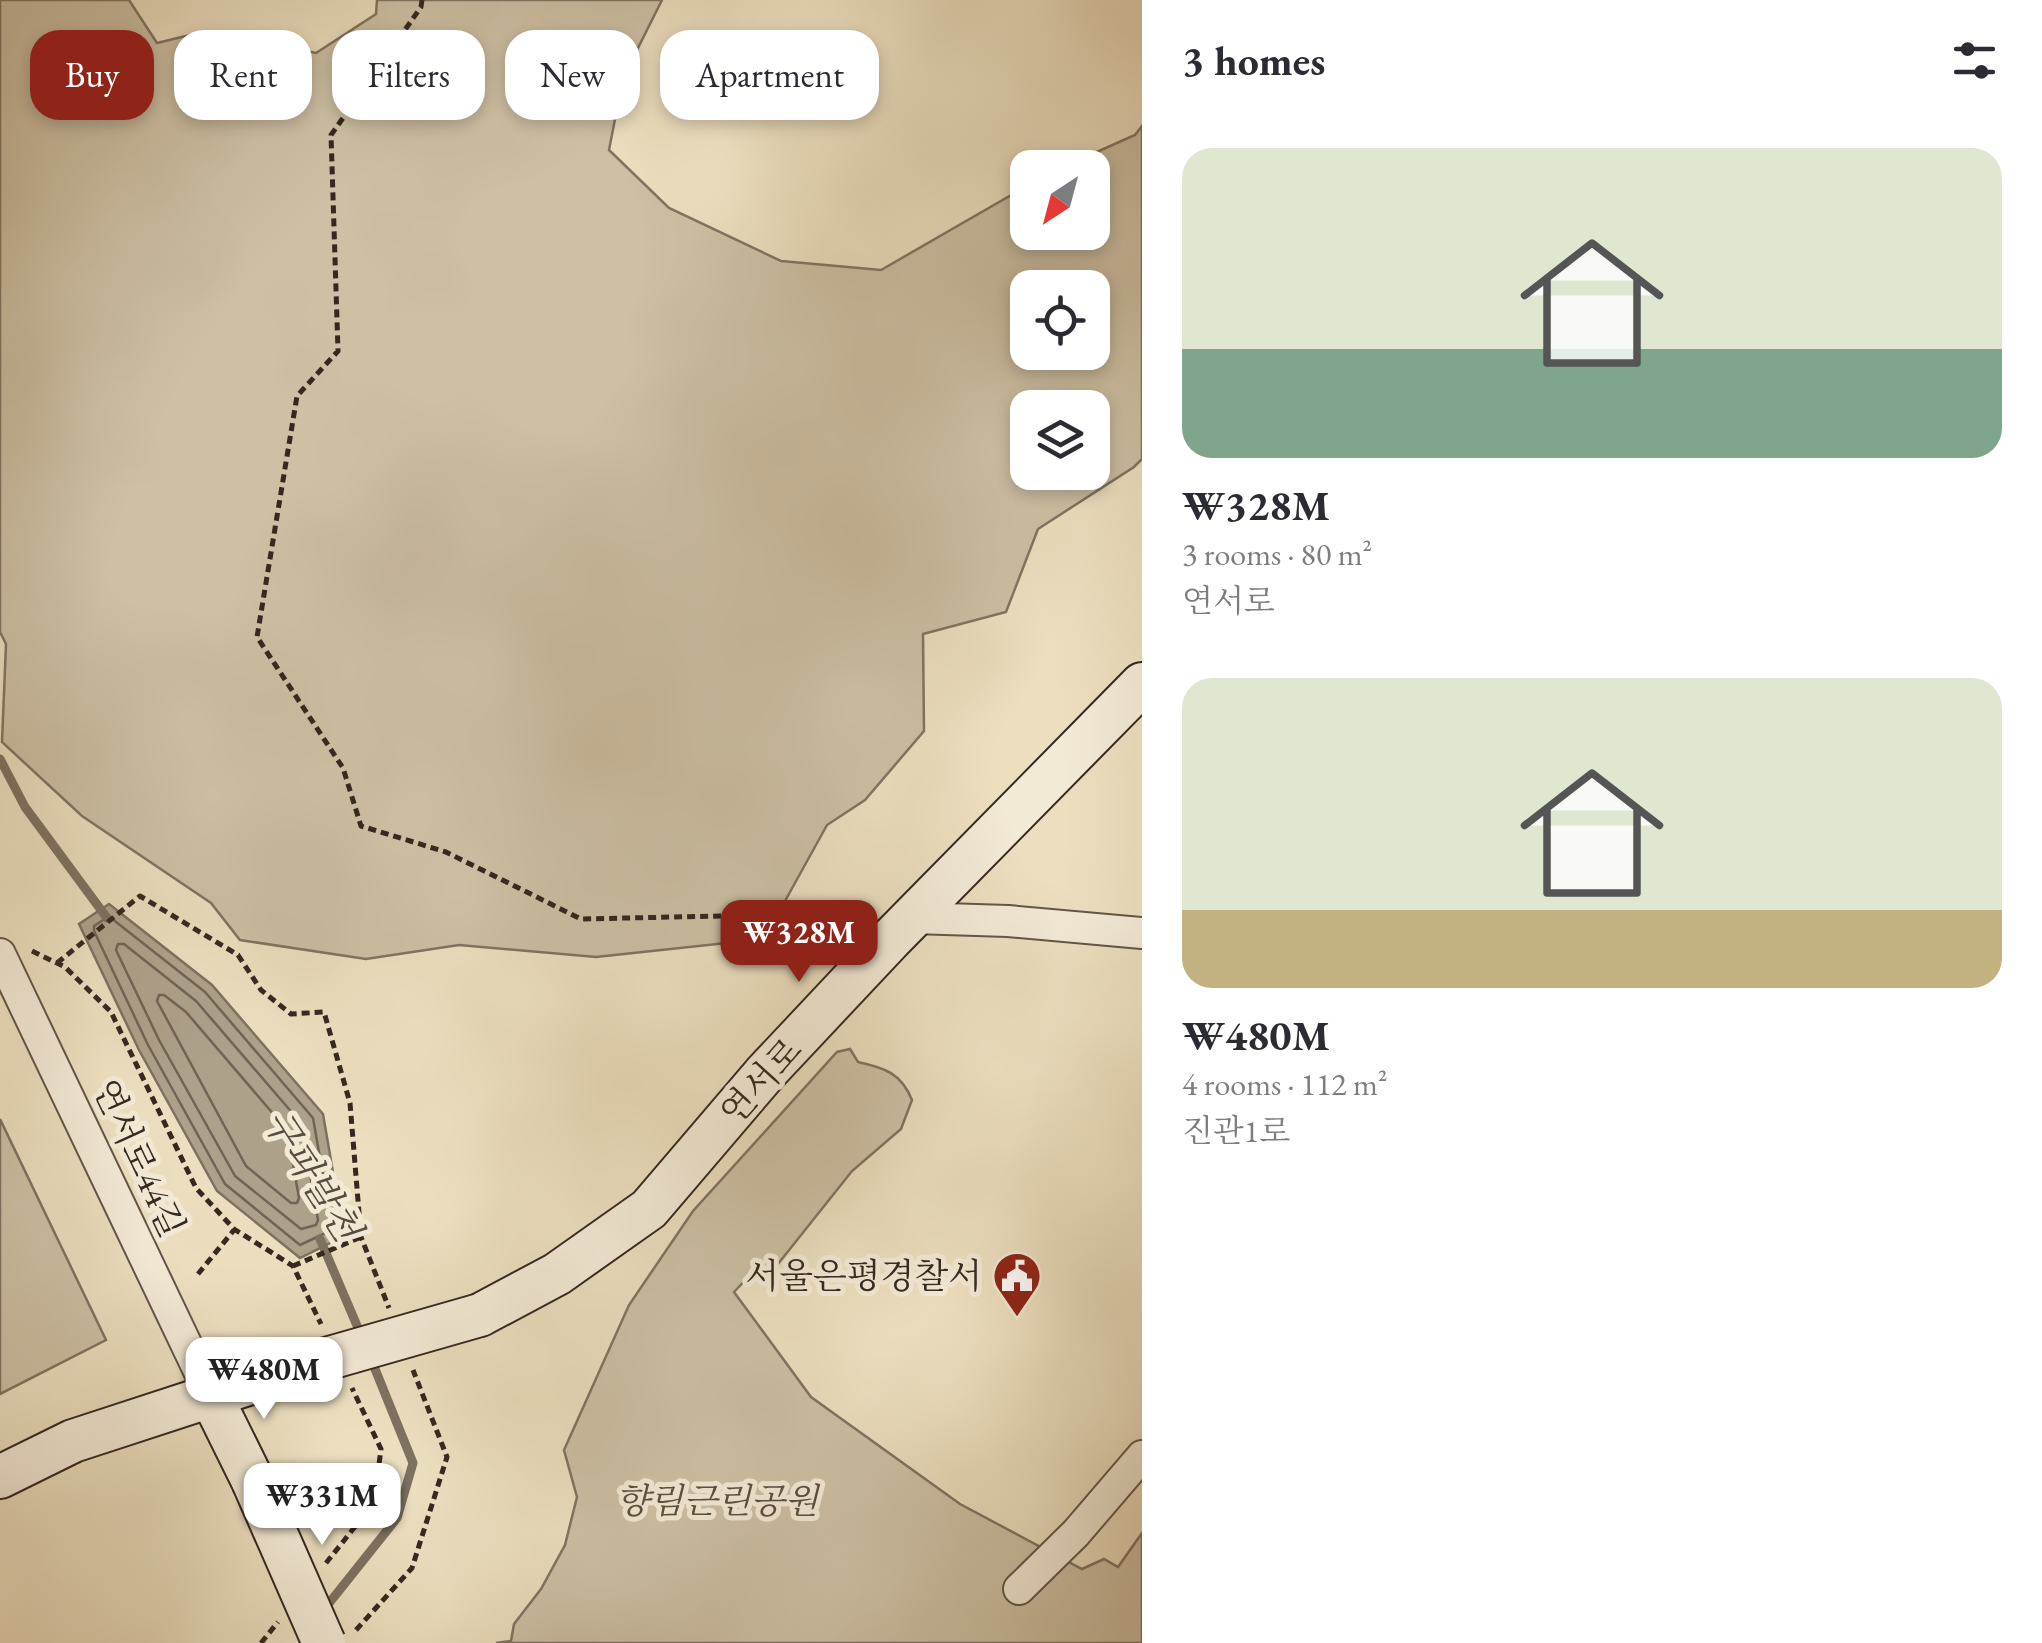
<!DOCTYPE html>
<html lang="en">
<head>
<meta charset="utf-8">
<style>
	:root { --surface:#fff; --page:#f7f7f7; --text:#2b2b33; --muted:#7c7c81; --accent:#8f2418 }
	body { margin:0; font-family:"EB Garamond","Noto Serif KR",serif; background:var(--page); color:var(--text); height:100vh; display:flex; flex-direction:column; font-size:38px; white-space:nowrap }
	* { box-sizing:border-box; margin:0 }
	p { font-size:32px; color:var(--muted) }
	.icon { flex:none; width:55px; height:55px; fill:none; stroke:currentColor; stroke-width:2; stroke-linecap:round; stroke-linejoin:round }
	.map { position:relative; flex:1; overflow:hidden }
	.drawer { display:flex; flex-direction:column; background:var(--surface); width:900px }
	.drawer>* { flex:none }
	.hud { position:absolute; left:30px; top:30px; width:950px; height:90px; display:flex; gap:20px }
	.needle { width:65px; rotate:216deg }
	.buttons { position:absolute; left:1010px; top:150px; display:grid; gap:20px }
	.buttons a { display:grid; place-items:center; width:100px; height:100px; border-radius:20px; background:var(--surface); box-shadow:0 5px 15px #0003; font-size:50px }
	.price { position:absolute; translate:-50% -85px; padding:0 22px; border-radius:20px; background:#fff; color:#222; font-size:32px; line-height:65px; filter:drop-shadow(0 2px 5px #0008) }
	.price::after { content:''; position:absolute; left:50%; top:60px; width:30px; height:22px; margin-left:-15px; background:inherit; clip-path:polygon(0 0,100% 0,50% 100%) }
	.price.active { background:var(--accent); color:#fff }
	ul { padding:0; list-style:none }
	li { display:grid; align-content:center; gap:20px; height:530px; padding:0 40px }
	li span { display:grid; place-items:center; height:310px; border-radius:30px; color:#555 }
	li>.icon { margin-inline-start:auto }
	span .icon { width:180px; height:180px; fill:#fffc; stroke-width:1 }
	li b { font-size:42px }
	h2 { display:flex; justify-content:space-between; align-items:center; height:120px; padding:0 40px; font-size:42px }
	.pill { padding:0 35px; border-radius:30px; background:var(--surface); box-shadow:0 5px 15px #0003; font-size:35px; line-height:90px }
	.pill.active { background:var(--accent); color:#fff }
	main { display:flex; flex:1; min-height:0 }
	.map>svg:first-child { display:block }
	.green { fill:#cdc0a5; stroke:#807462; stroke-width:2.5; fill-rule:evenodd }
	.water { fill:#ada18a; stroke:#7d7160; stroke-width:2.5 }
	.lines { fill:none; stroke-linecap:round; stroke-linejoin:round }
	.shore { stroke:#706455; stroke-width:2.5 }
	.stream { stroke:#7d7160; stroke-width:9 }
	.street-casing { stroke:#625648; stroke-width:34 }
	.secondary-casing { stroke:#342820; stroke-width:46 }
	.path { stroke:#342820; stroke-width:5; stroke-dasharray:8 5; stroke-linecap:butt }
	.street { stroke:#f3ead6; stroke-width:30 }
	.secondary { stroke:#f3ead6; stroke-width:42 }
	.secondary-bridge-casing { stroke:#342820; stroke-width:46; stroke-linecap:butt }
	.secondary-bridge { stroke:#f3ead6; stroke-width:42 }
	.labels { text-anchor:middle; stroke-width:10; stroke-linejoin:round; paint-order:stroke }
	.street-label { font-size:35px; fill:#342820; stroke:#f3ead6 }
	.poi-label { font-size:35px; fill:#342820; stroke:#f3ead6; text-anchor:end }
	.park-label { font-size:35px; font-style:italic; fill:#5a4e41; stroke:#f3ead6 }
	.water-label { font-size:38px; font-style:italic; fill:#584c40; stroke:#f3ead6 }
</style>
</head>
<body>
<main>
<div class="map">
<svg width="1142" height="1643" viewBox="0 0 1142 1643">
	<rect width="100%" height="100%" fill="#ecdfc0"/>
	<filter id="stains"><feTurbulence type="fractalNoise" baseFrequency=".002" numOctaves="4"/><feColorMatrix values="0 0 0 0 .2 0 0 0 0 .09 0 0 0 0 .02 0 0 0 .5 -.17"/></filter>
	<radialGradient id="worn" r=".72"><stop offset=".6" stop-color="#630" stop-opacity="0"/><stop offset="1" stop-color="#630" stop-opacity=".3"/></radialGradient>
	<!-- green -->
	<g class="green">
		<path d="M0 0H129L157 43 206 31 316 53 376 14 377 0H662L623 78 609 150 669 208 781 261 881 270 1027 186 1028 232H1092V168L1063 167 1135 135 1142 126V459L1134 467 1038 529 1006 612 923 634 924 731 865 800 827 825 764 939 596 957 459 945 366 959 240 940 211 903 82 816 2 742 6 644 0 632ZM1028 288H1092V352H1028ZM1028 408H1092V472H1028Z"/>
		<path d="M850 1049 858 1062C885 1068 901 1073 912 1100L901 1129 852 1171 778 1264 755 1270 734 1292 811 1397 960 1504 1082 1569 1104 1559 1118 1567 1142 1533V1643H496L511 1641 514 1624 541 1589 565 1545 577 1497 564 1450 629 1305 693 1211 837 1052Z"/>
		<path d="M0 1119 106 1340 0 1394Z"/>
	</g>
	<!-- water -->
	<path class="water" d="M109 904 212 985 323 1114 344 1236 300 1258 217 1191 139 1050 79 924Z"/>
	<g class="lines">
		<!-- shore -->
		<g class="shore">
			<path d="M106 918H111L205 992 313 1118 332 1227 330 1231 300 1245 225 1184 148 1045 94 931V926Z"/>
			<path d="M118 944H124L196 1001 301 1123 318 1220 316 1225 301 1229 235 1176 159 1040 116 950Z"/>
			<path d="M159 995H164L186 1012 287 1130 299 1198 297 1203H291L246 1166 157 1001Z"/>
		</g>
		<!-- stream -->
		<g class="stream">
			<path d="M0 759 25 807 107 918"/>
			<path d="M320 1239 361 1335"/>
			<path d="M322 1612 397 1518 413 1463 371 1359"/>
		</g>
		<!-- street casing -->
		<g class="street-casing">
			<g id="street">
				<path d="M913 918 1008 921 1142 933"/>
				<path d="M0 954 210 1394"/>
				<path d="M1019 1589 1076 1533 1142 1456"/>
			</g>
		</g>
		<!-- secondary casing -->
		<g class="secondary-casing">
			<g id="secondary">
				<path d="M480 1315 557 1274 649 1209 766 1072 891 939 1142 684"/>
				<path d="M210 1394 253 1481"/>
				<path d="M0 1477 73 1441 312 1363"/>
			</g>
		</g>
		<!-- path -->
		<g class="path">
			<path d="M422 0 421 7 331 135 338 351 297 396 257 637 343 768 361 826 446 852 581 919 767 915 854 932"/>
			<path d="M32 951 65 967 111 1012 196 1188 234 1229 293 1266 321 1324"/>
			<path d="M57 963 140 896 238 955 261 990 291 1014 324 1012 350 1103 361 1237 389 1308"/>
			<path d="M293 1266 361 1237"/>
			<path d="M198 1274 234 1230"/>
			<path d="M326 1563 374 1503 381 1449 352 1388"/>
			<path d="M356 1630 412 1568 447 1457 413 1370"/>
			<path d="M261 1643 278 1622"/>
		</g>
		<!-- street -->
		<use href="#street" class="street"/>
		<!-- secondary -->
		<use href="#secondary" class="secondary"/>
		<!-- secondary-bridge casing -->
		<g class="secondary-bridge-casing">
			<g id="secondary-bridge">
				<path d="M312 1363 480 1315"/>
				<path d="M253 1481 324 1643"/>
			</g>
		</g>
		<!-- secondary-bridge -->
		<use href="#secondary-bridge" class="secondary-bridge"/>
	</g>
	<!-- icons -->
	<defs>
		<g id="civic-pin" transform="scale(2.5)"><path d="M0 17L-7.5 6A9.5 9.5 0 1 1 7.5 6Z" fill="#8f2418" stroke="#f3ead6"/><path d="M-.6-6.5H3V-4.5H.6V-3L4-1V1h2V6H-6V1h2V-1L-.6-3ZM-1.2 2.5V6h2.4V2.5Z" fill="#fff"/></g>
	</defs>
	<g fill-rule="evenodd">
		<use href="#civic-pin" x="1017" y="1276"/>
	</g>
	<g class="labels">
		<!-- street labels -->
		<g class="street-label">
			<text transform="translate(761 1081) rotate(-48)" y="12">연서로</text>
			<text transform="translate(139 1158) rotate(65)" y="12">연서로44길</text>
		</g>
		<!-- poi labels -->
		<g class="poi-label">
			<text x="982" y="1288">서울은평경찰서</text>
		</g>
		<!-- park labels -->
		<g class="park-label">
			<text x="717" y="1513">향림근린공원</text>
		</g>
		<!-- water labels -->
		<g class="water-label">
			<text transform="translate(312 1175) rotate(58)" y="13">구파발천</text>
		</g>
	</g>
	<rect width="100%" height="100%" filter="url(#stains)"/>
	<rect width="100%" height="100%" fill="url(#worn)"/>
</svg>
<div class="buttons">
<a><svg class="needle" viewBox="-14 -14 28 28"><path d="M0-13l5 13h-10z" fill="#e53935"/><path d="M0 13l5-13h-10z" fill="#7c7c81"/></svg></a>
<a><svg class="icon" aria-label="locate" viewBox="0 0 24 24"><circle cx="12" cy="12" r="6"/><path d="M12 2v4M12 18v4M2 12h4M18 12h4"/></svg></a>
<a><svg class="icon" aria-label="layers" viewBox="0 0 24 24"><path d="M12 4l9 5-9 5-9-5zM3 14l9 5 9-5"/></svg></a>
</div>
<b class="price active" style="left:799px;top:985px">₩328M</b>
<b class="price" style="left:264px;top:1422px">₩480M</b>
<b class="price" style="left:322px;top:1548px">₩331M</b>
<div class="hud">
<a class="pill active">Buy</a>
<a class="pill">Rent</a>
<a class="pill">Filters</a>
<a class="pill">New</a>
<a class="pill">Apartment</a>
</div>
</div>
<section class="drawer">
<h2>3 homes<svg class="icon" aria-label="filters" viewBox="0 0 24 24"><path d="M4 7h16M4 17h16"/><circle cx="9" cy="7" r="2"/><circle cx="15" cy="17" r="2"/></svg></h2>
<ul>
<li><span style="background:linear-gradient(#dfe7d0 65%,#7fa58c 0)"><svg class="icon" aria-label="home" viewBox="0 0 24 24"><path d="M3 11l9-7 9 7M6 9v11h12V9"/></svg></span><div><b>₩328M</b><p>3 rooms · 80 m²</p><p>연서로</p></div></li>
<li><span style="background:linear-gradient(#dfe7d0 75%,#c2b280 0)"><svg class="icon" aria-label="home" viewBox="0 0 24 24"><path d="M3 11l9-7 9 7M6 9v11h12V9"/></svg></span><div><b>₩480M</b><p>4 rooms · 112 m²</p><p>진관1로</p></div></li>
</ul>
</section>
</main>
</body>
</html>
